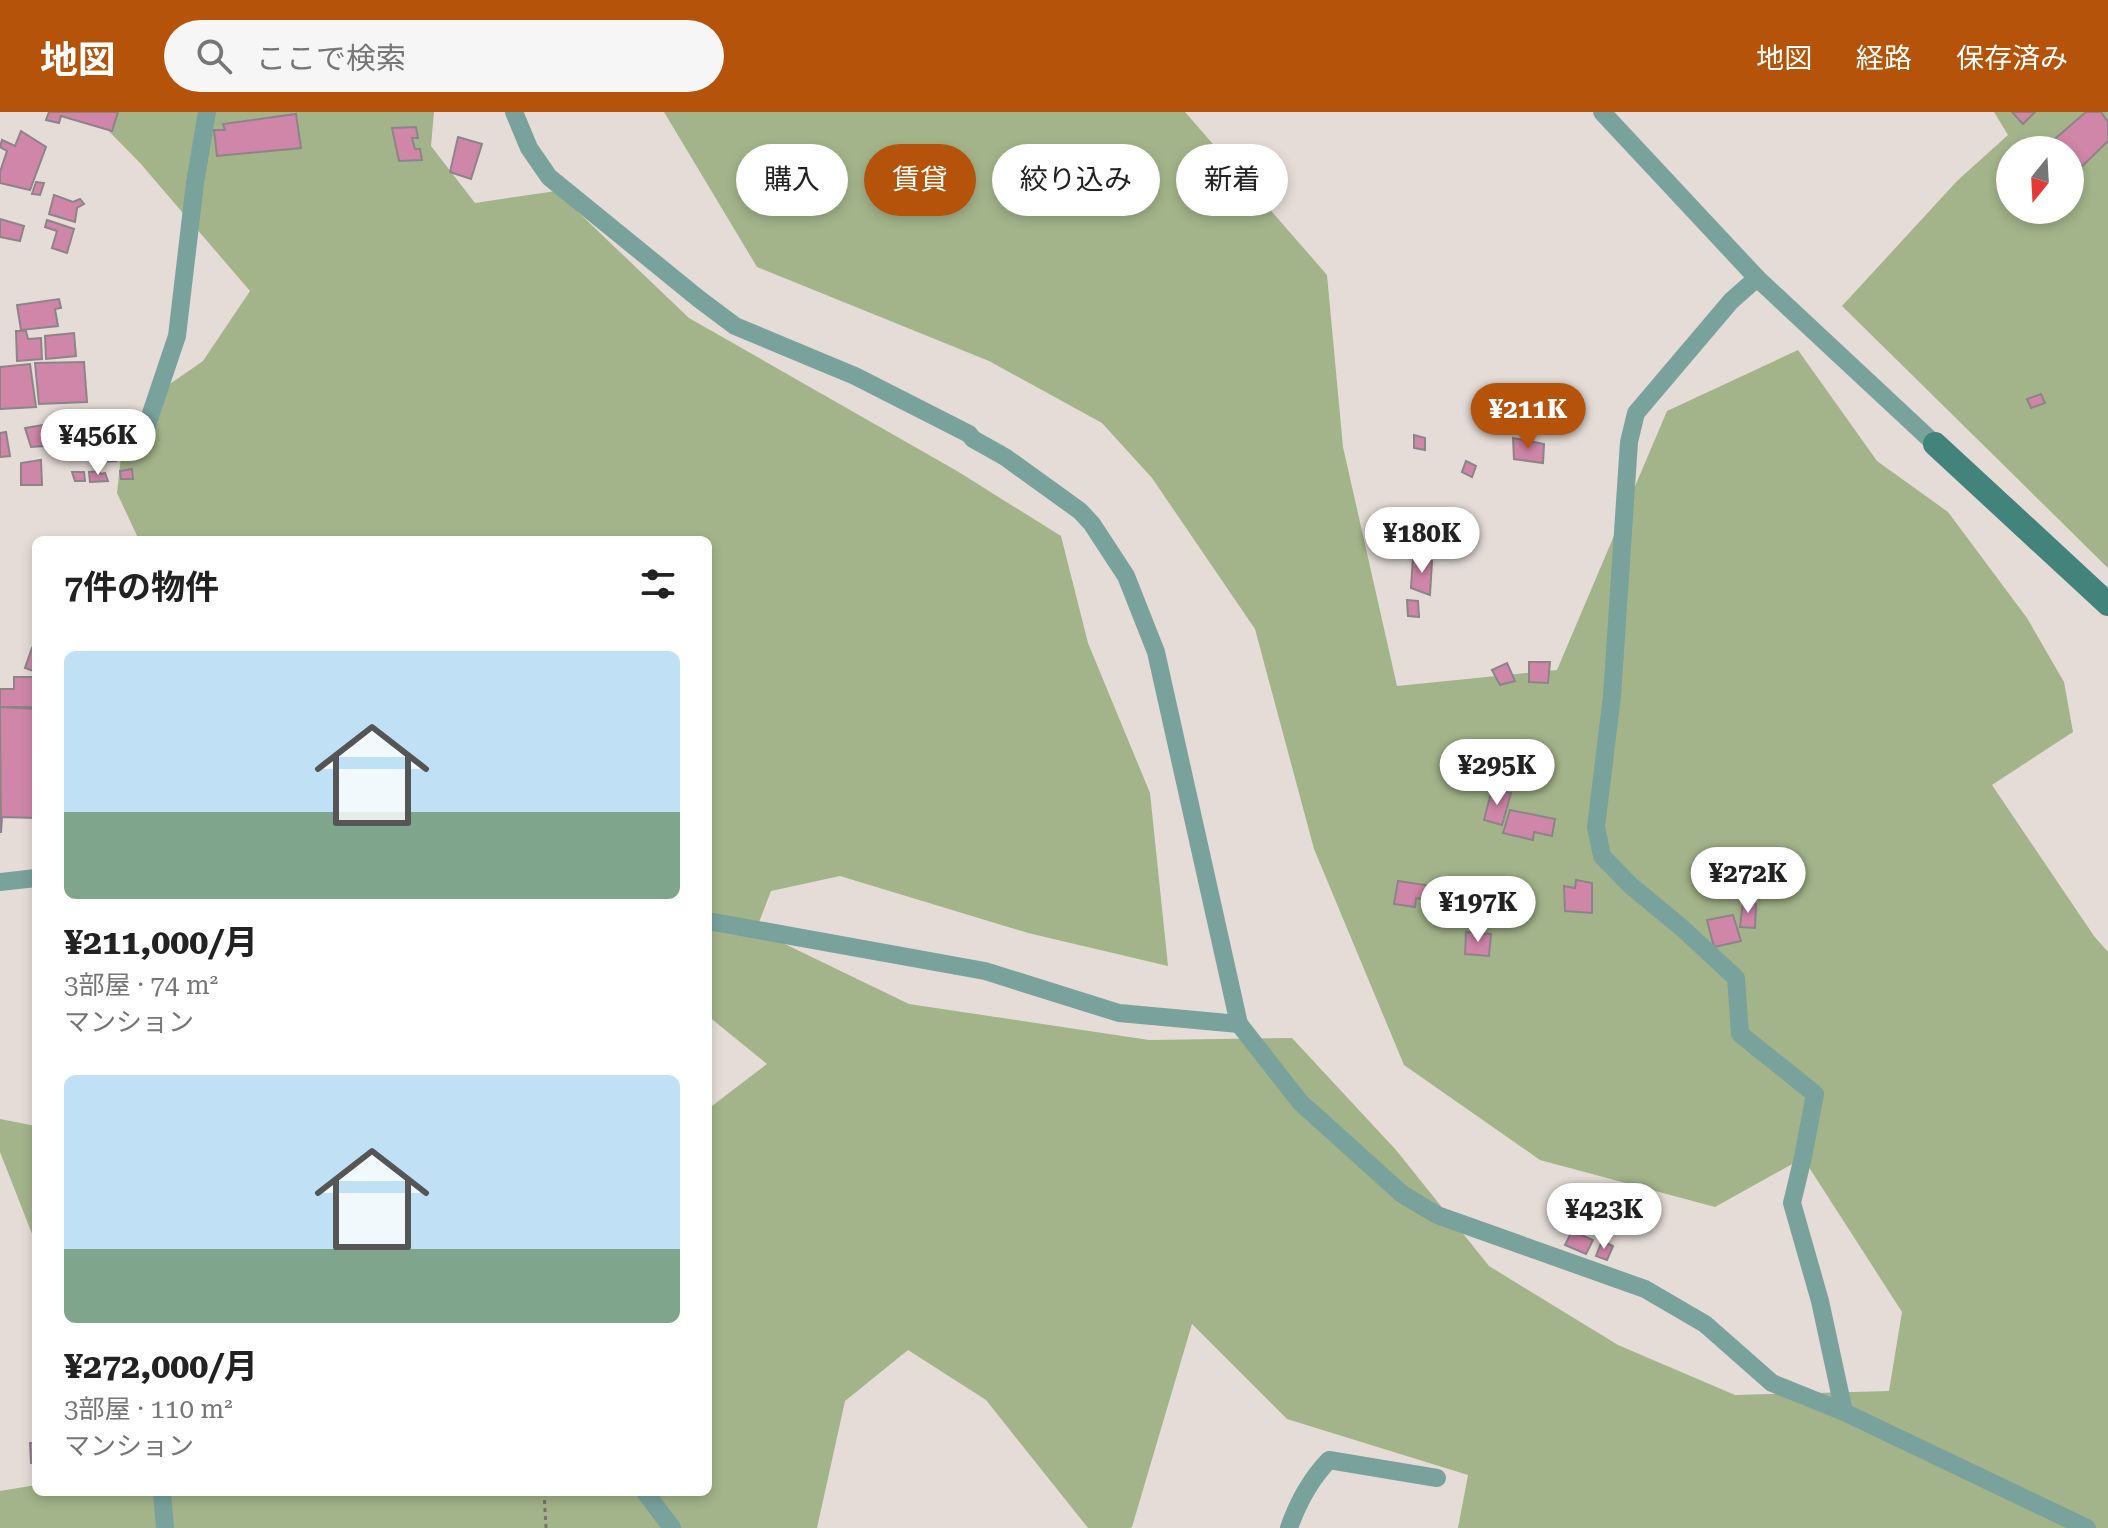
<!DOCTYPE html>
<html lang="ja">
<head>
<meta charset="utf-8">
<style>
	:root { --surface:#fff; --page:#f6f6f6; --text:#222; --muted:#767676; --accent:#b45309 }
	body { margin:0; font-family:"Roboto Serif","Noto Sans JP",serif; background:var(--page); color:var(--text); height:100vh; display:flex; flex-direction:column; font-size:30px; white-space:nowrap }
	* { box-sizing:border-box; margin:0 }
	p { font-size:26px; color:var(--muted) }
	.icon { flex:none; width:44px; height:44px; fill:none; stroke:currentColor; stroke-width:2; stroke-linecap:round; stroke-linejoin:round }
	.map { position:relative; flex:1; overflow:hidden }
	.drawer { position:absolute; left:32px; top:424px; width:680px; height:960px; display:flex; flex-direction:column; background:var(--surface); border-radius:12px; box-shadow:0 4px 12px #0003 }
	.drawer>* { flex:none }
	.banner { position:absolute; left:736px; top:32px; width:760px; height:72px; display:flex; gap:16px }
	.needle { width:52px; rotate:198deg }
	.fabs { position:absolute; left:1996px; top:24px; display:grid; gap:16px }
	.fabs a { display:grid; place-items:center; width:88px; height:88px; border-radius:50%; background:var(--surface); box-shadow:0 4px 12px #0003; font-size:40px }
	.price { position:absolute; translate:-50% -68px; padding:0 18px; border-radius:28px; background:#fff; color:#222; font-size:26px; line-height:52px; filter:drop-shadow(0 2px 4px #0008) }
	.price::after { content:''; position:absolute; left:50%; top:48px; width:24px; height:18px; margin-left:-12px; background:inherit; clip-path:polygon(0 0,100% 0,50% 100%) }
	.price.active { background:var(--accent); color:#fff }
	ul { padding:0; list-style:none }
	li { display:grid; align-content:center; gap:16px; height:424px; padding:0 32px }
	li span { display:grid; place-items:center; height:248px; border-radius:12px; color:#555 }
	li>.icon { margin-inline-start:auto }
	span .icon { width:144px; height:144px; fill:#fffc; stroke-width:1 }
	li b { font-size:34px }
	h2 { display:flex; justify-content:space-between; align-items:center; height:96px; padding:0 32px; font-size:34px }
	.tag { padding:0 28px; border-radius:36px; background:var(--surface); box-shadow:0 4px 12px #0003; font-size:28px; line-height:72px }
	.tag.active { background:var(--accent); color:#fff }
	header { display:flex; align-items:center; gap:48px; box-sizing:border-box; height:112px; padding:0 40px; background:var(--accent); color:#fff }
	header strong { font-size:38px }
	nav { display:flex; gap:44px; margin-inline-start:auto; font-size:28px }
	.search { width:560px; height:72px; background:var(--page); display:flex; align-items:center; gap:20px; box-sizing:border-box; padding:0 28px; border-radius:44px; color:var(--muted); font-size:30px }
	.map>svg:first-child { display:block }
	.green { fill:#a3b48a; fill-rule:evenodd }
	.building { fill:#d086a9; stroke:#8d8488; stroke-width:2 }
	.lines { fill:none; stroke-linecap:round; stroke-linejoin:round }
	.path { stroke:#77726f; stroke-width:3; stroke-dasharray:4 4; stroke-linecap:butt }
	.street { stroke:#79a29c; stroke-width:18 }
	.secondary { stroke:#42837c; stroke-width:24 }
</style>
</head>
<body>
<header>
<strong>地図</strong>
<div class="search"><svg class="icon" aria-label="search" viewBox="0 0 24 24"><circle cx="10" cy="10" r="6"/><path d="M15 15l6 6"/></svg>ここで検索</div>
<nav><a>地図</a><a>経路</a><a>保存済み</a></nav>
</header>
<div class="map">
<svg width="2108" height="1416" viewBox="0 0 2108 1416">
	<rect width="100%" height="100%" fill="#e5dcd7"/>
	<!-- green -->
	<g class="green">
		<path d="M90 0H434L431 34 475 91 556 79 689 206 957 359 1061 424 1088 531 1150 681 1168 854 1028 821 840 764 771 779 756 818 909 892 1149 928 1292 926 1396 1038 1489 1154 1618 1233 1735 1283 1889 1279 1902 1200 1803 1046 1715 1095 1540 1048 1404 953 1314 737 1255 517 1152 366 1102 311 989 249 757 155 664 0H1185L1327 163 1343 335 1397 574 1557 558 1667 299 1798 238 1877 349 1948 400 2027 506 2064 570 2073 620 1992 673 2094 824 2108 840V1416H1458L1468 1363 1287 1307 1192 1212 1132 1415 1130 1416H1088L986 1288 908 1238 845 1289 817 1416H0V1379L36 1373V1380H708V1097L712 1094 708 997 767 952 708 904V428H139L117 381 122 335 154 283 203 249 250 179 140 51Z"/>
		<path d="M1994 0H2108V456L1842 194 1957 69 2008 23ZM2010 38H2070V98H2010Z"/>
		<path d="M0 1007 36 1014V1132L0 1040Z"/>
	</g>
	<!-- building -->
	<g class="building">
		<path d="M49 0H118L112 19 61 4 59 11 46 8Z"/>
		<path d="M2012 0H2035L2023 12Z"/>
		<path d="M2086 0H2101L2108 10V29L2070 66V38H2042Z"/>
		<path d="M296 2 301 36 217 44 214 18H225L223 12Z"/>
		<path d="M416 15 418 26H412L415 37H420L422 48 399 49 392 16Z"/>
		<path d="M21 19 46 35 30 78 0 71V60L7 39 0 35 2 28 15 34Z"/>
		<path d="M458 25 482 32 471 67 450 60Z"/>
		<path d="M36 70 44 71 40 83 32 82Z"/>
		<path d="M54 83 73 90 80 87 84 92 77 96 75 110 49 102Z"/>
		<path d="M0 107 24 114 20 129 0 125Z"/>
		<path d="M47 108 74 117 67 141 52 136 57 119 45 115Z"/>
		<path d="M59 187 61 196 55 197 58 214 21 218 17 193Z"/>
		<path d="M16 219H26L28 227 41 226 42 247 17 249Z"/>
		<path d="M74 221 76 244 46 247 45 224Z"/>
		<path d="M84 250 87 290 39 292 35 251Z"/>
		<path d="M30 252 36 295 0 297V255Z"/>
		<path d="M2041 282 2045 291 2031 296 2027 287Z"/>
		<path d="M1509 290 1522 296 1518 306 1506 303Z"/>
		<path d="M90 300 95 325 71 330 65 304Z"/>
		<path d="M55 311 59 333 31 335 25 316Z"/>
		<path d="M6 320 10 344 0 345V321Z"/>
		<path d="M1414 323 1425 326V338L1414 336Z"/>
		<path d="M1513 326 1544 332 1543 351 1514 347Z"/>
		<path d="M115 340 116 349 100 350V343Z"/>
		<path d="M41 348 42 373H21V351Z"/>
		<path d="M1466 349 1476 354 1472 365 1462 360Z"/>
		<path d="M132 357 133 367H121L120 359Z"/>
		<path d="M99 359 101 362 105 361 108 369 90 370 89 360Z"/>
		<path d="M72 360H84L85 369H75Z"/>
		<path d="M1416 403 1438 408 1433 445 1413 441Z"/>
		<path d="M1413 445 1432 449 1430 483 1411 476Z"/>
		<path d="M1407 488 1418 489 1419 505 1408 504Z"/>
		<path d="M32 536 36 538V560L25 556Z"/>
		<path d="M1529 550H1550L1548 571 1529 570Z"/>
		<path d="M1507 551 1515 569 1500 573 1492 558Z"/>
		<path d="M14 565H36V595H0V577H14Z"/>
		<path d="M0 595 36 597V706L2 705 1 721Z"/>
		<path d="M1492 677 1511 681 1502 713 1484 708Z"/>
		<path d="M1510 698 1555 707 1552 724 1534 720 1533 728 1503 721Z"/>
		<path d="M1576 768 1592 771V801L1565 799 1564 774 1575 776Z"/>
		<path d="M1398 769 1432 774 1431 789 1416 786 1415 795 1394 792Z"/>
		<path d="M1743 789 1756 792 1755 816 1740 815Z"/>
		<path d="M1733 803 1741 829 1714 835 1707 808Z"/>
		<path d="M1466 820 1491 822 1489 844 1465 842Z"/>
		<path d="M1572 1119 1593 1128 1586 1142 1565 1133Z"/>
		<path d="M1602 1129 1613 1134 1607 1148 1596 1144Z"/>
		<path d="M30 1331H36V1351H31Z"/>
	</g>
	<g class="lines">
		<!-- path -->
		<path class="path" d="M544 1380 546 1416"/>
		<!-- street -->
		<g class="street">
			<path d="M514 0 529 36 549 65 699 187 735 214 855 264 969 322 973 327 1005 345 1080 399 1092 412 1126 464 1156 540 1239 912 1300 990 1402 1082 1437 1103 1645 1177 1705 1212 1772 1271 1844 1300 2087 1416"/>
			<path d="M1602 0 1757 166 1935 332"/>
			<path d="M1757 166 1731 189 1636 301 1629 330 1612 584 1596 715 1602 744 1630 773 1682 816 1736 866 1740 922 1815 982 1803 1045 1792 1091 1820 1189 1844 1300"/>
			<path d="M146 316 177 224 195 71 207 0"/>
			<path d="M0 770 36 766"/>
			<path d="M708 809 985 859 1119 901 1239 912"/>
			<path d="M162 1380 165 1416"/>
			<path d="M645 1380 672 1416"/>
			<path d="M1289 1416C1298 1390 1310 1368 1329 1348L1437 1366"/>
		</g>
		<!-- secondary -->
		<path class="secondary" d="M1935 332 2108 492"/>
	</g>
</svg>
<div class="fabs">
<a><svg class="needle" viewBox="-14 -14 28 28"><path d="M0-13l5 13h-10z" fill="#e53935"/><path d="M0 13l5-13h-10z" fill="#767676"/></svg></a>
</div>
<b class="price active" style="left:1528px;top:339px">¥211K</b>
<b class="price" style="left:98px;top:365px">¥456K</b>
<b class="price" style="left:1422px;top:463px">¥180K</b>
<b class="price" style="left:1497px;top:695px">¥295K</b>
<b class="price" style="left:1748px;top:803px">¥272K</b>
<b class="price" style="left:1478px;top:832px">¥197K</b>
<b class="price" style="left:1604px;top:1139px">¥423K</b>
<div class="banner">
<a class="tag">購入</a>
<a class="tag active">賃貸</a>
<a class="tag">絞り込み</a>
<a class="tag">新着</a>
</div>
<section class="drawer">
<h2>7件の物件<svg class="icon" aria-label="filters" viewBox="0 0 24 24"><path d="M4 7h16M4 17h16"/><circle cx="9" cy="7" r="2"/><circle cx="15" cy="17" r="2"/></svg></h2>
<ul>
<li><span style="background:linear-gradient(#bfe0f5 65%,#7fa58c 0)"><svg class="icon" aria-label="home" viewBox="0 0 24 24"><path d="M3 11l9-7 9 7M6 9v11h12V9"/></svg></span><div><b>¥211,000/月</b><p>3部屋 · 74 m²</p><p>マンション</p></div></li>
<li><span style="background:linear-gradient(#bfe0f5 70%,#7fa58c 0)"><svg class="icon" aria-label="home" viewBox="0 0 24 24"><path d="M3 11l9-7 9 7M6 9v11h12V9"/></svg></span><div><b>¥272,000/月</b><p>3部屋 · 110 m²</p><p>マンション</p></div></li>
</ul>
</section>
</div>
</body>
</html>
